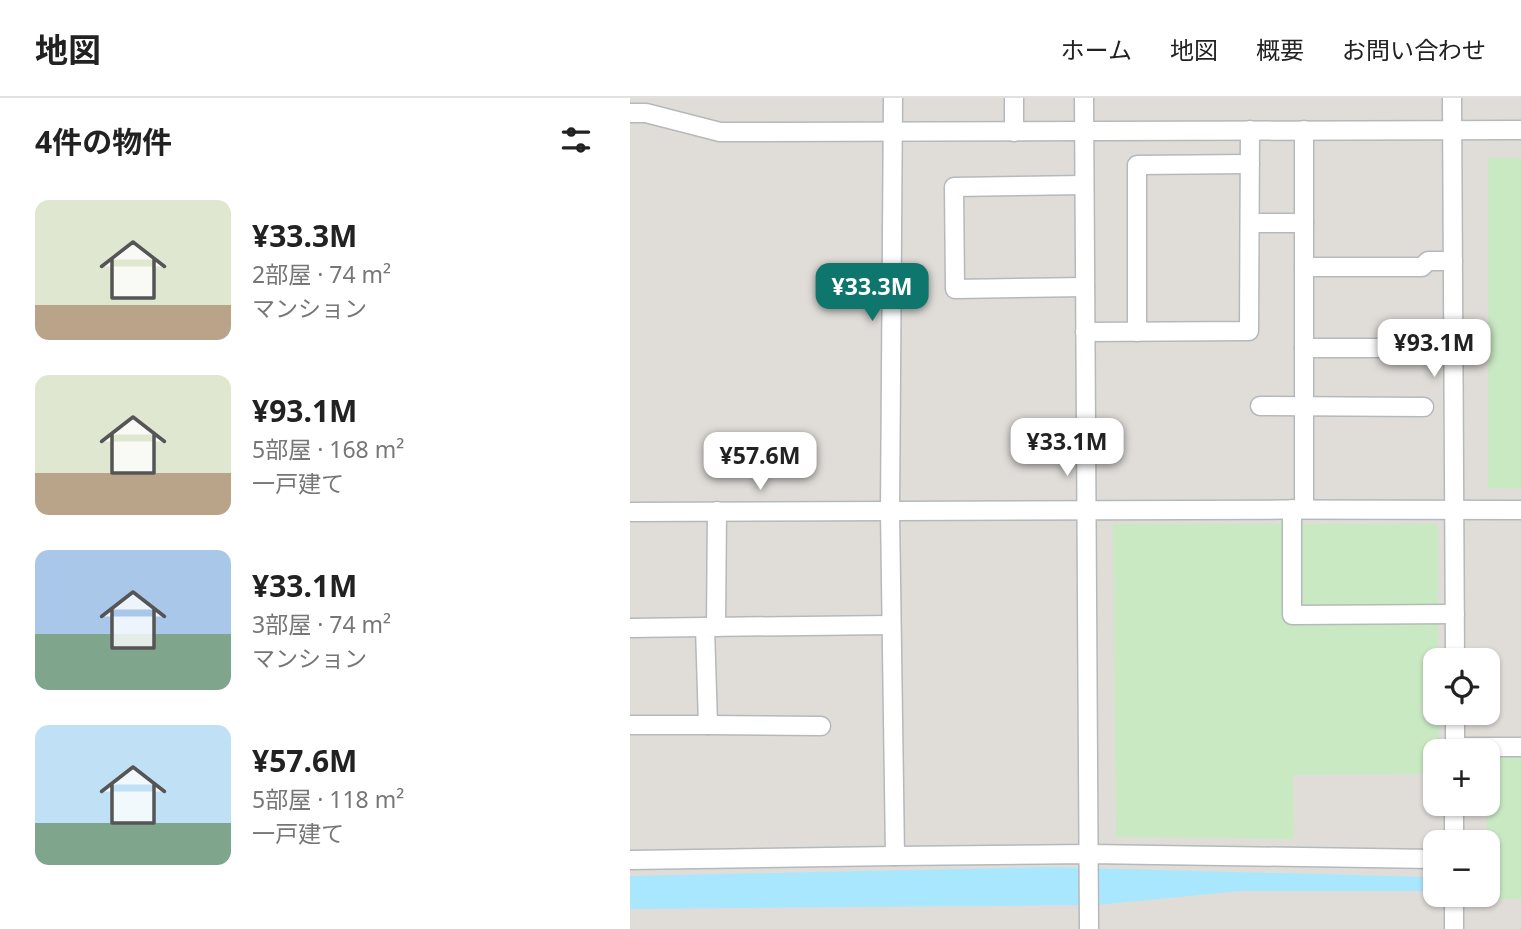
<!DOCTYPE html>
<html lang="ja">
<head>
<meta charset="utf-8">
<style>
	:root { --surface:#fff; --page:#f6f6f6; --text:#222; --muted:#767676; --line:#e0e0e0; --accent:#0f766e }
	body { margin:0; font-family:"Noto Sans","Noto Sans JP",sans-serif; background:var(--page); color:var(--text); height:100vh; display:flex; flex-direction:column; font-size:26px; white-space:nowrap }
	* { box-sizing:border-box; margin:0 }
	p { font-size:23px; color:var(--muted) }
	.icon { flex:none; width:38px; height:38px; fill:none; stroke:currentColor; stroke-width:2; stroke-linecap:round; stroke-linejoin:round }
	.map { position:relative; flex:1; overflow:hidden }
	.drawer { display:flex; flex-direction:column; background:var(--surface); width:630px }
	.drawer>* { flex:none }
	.tools { position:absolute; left:793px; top:550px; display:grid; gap:14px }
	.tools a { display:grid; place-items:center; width:77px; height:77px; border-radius:14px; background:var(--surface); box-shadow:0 2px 5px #0004; font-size:35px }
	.price { position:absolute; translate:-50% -60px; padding:0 16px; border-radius:14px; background:#fff; color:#222; font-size:23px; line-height:46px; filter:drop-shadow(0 2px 4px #0008) }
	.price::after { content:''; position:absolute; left:50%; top:42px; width:21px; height:16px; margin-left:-10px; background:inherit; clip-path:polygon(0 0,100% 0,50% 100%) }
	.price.on { background:var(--accent); color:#fff }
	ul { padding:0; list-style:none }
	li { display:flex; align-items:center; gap:21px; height:175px; padding:0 35px }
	li span { display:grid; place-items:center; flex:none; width:196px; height:140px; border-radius:14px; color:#555 }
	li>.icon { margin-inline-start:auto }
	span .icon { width:84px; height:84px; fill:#fffc; stroke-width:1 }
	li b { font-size:30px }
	h2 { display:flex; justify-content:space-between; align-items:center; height:84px; padding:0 35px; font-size:30px }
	header { display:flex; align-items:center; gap:42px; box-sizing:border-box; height:98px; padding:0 35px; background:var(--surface); border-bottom:2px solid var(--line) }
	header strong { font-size:33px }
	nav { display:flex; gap:38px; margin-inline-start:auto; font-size:24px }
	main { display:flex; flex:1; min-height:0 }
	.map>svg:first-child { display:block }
	.industrial { fill:#e0ddd9; fill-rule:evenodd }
	.green { fill:#c9e9c3 }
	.water { fill:#a9e7ff }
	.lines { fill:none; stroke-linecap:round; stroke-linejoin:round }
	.minor-casing { stroke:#b4b9bc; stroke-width:21 }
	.minor { stroke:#fff; stroke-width:18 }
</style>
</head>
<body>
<header>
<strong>地図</strong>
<nav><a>ホーム</a><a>地図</a><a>概要</a><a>お問い合わせ</a></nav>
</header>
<main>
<section class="drawer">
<h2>4件の物件<svg class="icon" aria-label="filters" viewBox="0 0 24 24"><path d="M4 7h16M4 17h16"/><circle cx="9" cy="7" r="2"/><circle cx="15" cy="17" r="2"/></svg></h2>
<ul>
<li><span style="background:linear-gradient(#dfe7d0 75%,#b9a48a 0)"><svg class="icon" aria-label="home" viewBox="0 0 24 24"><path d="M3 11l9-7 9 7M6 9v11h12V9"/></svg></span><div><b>¥33.3M</b><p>2部屋 · 74 m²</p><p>マンション</p></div></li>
<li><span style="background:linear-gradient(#dfe7d0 70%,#b9a48a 0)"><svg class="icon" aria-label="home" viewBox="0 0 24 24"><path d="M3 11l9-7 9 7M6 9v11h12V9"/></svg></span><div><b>¥93.1M</b><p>5部屋 · 168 m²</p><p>一戸建て</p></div></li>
<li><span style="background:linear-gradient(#a9c7e8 60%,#7fa58c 0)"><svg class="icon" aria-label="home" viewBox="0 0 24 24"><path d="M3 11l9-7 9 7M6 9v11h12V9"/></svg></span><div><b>¥33.1M</b><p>3部屋 · 74 m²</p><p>マンション</p></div></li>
<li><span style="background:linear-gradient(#bfe0f5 70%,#7fa58c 0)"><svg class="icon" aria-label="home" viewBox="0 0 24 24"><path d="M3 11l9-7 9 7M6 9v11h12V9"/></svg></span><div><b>¥57.6M</b><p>5部屋 · 118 m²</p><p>一戸建て</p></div></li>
</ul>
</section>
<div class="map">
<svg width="891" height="831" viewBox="0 0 891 831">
	<rect width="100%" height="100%" fill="#f1ede7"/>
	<!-- industrial -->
	<path class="industrial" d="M0 0H891V831H0ZM805 562H858V614H805ZM805 653H858V705H805ZM805 744H858V796H805Z"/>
	<!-- green -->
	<g class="green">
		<rect x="858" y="60" width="33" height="330"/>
		<path d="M483 426H808V562H805V614H809V653H805V676L663 677 664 741 486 739Z"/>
		<path d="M858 655H891V801H856Z"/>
	</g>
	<!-- water -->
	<path class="water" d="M418 769 799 779 798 793H611L467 807 0 811V778Z"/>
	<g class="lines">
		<!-- minor casing -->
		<g class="minor-casing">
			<g id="minor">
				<path d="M263 0 260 414 265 758 459 756 805 761"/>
				<path d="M454 0 459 831"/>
				<path d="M822 0 825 562"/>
				<path d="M0 15H16L90 34 891 32"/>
				<path d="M384 34V0"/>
				<path d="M454 87 324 89 325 191 455 189"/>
				<path d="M620 125H674V32"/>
				<path d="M674 125V411"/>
				<path d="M674 169H792L798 163H823"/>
				<path d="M455 234 619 233 620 32"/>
				<path d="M507 234V67L620 66"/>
				<path d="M674 250H784L794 244 823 245"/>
				<path d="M630 308 794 309"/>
				<path d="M662 411V517L825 516"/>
				<path d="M0 414C297 412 594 411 891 412"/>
				<path d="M86 529 87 413"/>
				<path d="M0 530 75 529"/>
				<path d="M0 627H78L75 529 261 527"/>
				<path d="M78 627 191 628"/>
				<path d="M825 649H891"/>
				<path d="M825 653V614"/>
				<path d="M824 744V705"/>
				<path d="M0 762 265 758"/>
				<path d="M824 796V831"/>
			</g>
		</g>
		<!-- minor -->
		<use href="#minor" class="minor"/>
	</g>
</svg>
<div class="tools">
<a><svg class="icon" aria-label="locate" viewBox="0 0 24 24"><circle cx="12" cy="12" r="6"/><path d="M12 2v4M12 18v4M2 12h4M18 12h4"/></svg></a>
<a>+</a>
<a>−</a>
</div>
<b class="price on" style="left:242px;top:225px">¥33.3M</b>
<b class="price" style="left:804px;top:281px">¥93.1M</b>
<b class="price" style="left:437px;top:380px">¥33.1M</b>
<b class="price" style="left:130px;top:394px">¥57.6M</b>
</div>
</main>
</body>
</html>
